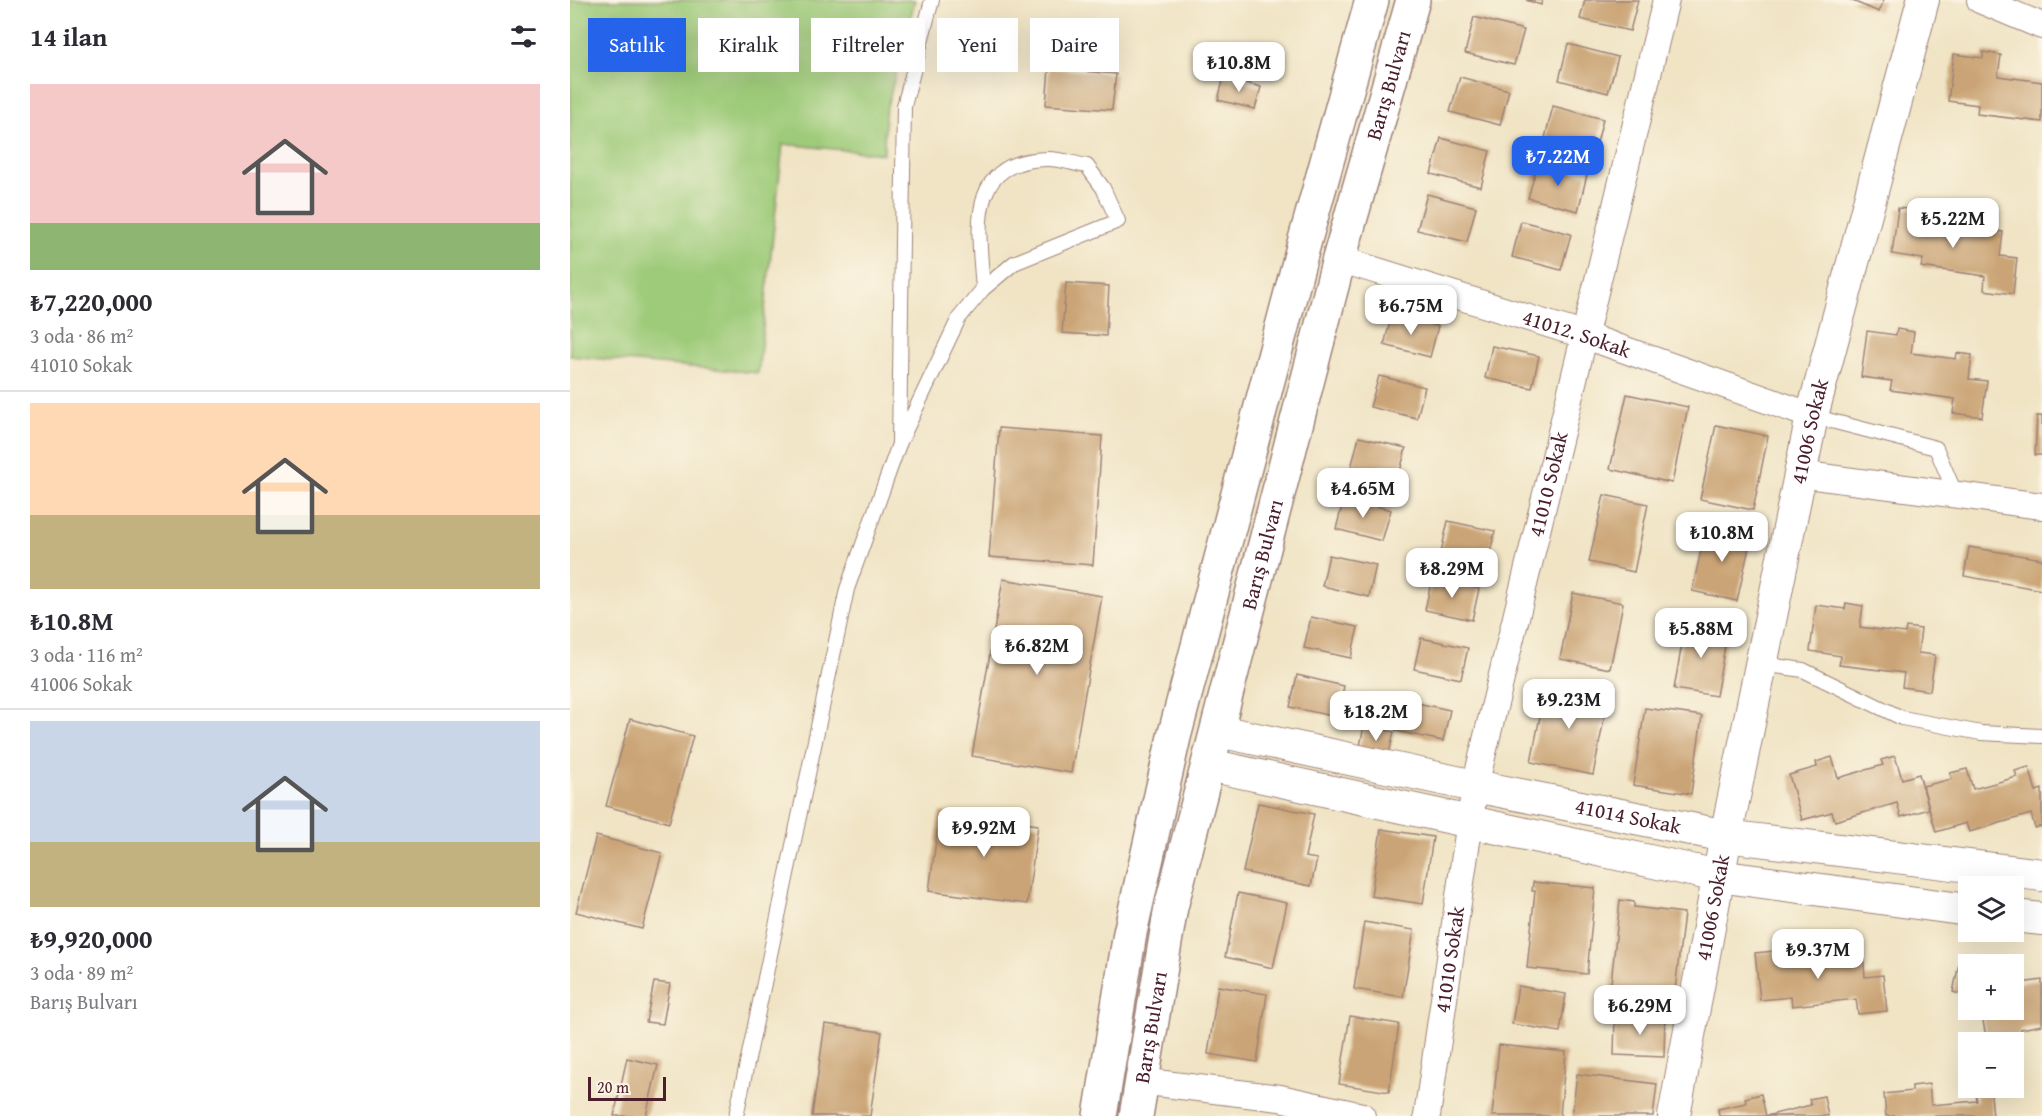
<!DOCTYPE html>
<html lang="tr">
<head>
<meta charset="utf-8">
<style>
	:root { --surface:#fff; --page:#f2f2f3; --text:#2b2b33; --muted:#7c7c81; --line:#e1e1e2; --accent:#2563eb }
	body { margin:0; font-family:"Gentium Book Plus",serif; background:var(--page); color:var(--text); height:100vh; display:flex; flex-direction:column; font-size:22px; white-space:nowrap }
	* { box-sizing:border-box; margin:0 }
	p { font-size:20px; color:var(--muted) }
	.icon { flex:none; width:33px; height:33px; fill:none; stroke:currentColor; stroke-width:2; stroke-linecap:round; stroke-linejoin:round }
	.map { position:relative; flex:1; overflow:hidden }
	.sheet { display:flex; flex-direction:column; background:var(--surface); width:570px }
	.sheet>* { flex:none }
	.hud { position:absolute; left:18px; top:18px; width:570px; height:54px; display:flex; gap:12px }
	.fabs { position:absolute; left:1388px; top:876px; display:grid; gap:12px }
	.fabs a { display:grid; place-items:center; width:66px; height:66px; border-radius:0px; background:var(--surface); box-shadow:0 6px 24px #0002; font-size:30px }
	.scale { position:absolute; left:18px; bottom:15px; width:78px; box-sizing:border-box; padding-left:6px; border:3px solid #4a1f2b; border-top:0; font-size:16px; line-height:21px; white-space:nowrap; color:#4a1f2b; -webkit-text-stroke:4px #fcf5e5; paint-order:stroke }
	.price { position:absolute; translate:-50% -51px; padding:0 14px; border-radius:12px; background:#fff; color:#222; font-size:20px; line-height:39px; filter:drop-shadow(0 2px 3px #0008) }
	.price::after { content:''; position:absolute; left:50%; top:36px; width:18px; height:14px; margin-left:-9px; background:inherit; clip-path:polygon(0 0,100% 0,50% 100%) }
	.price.active { background:var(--accent); color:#fff }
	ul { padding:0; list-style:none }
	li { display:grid; align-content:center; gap:12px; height:318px; padding:0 30px }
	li+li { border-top:2px solid var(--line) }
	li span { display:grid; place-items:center; height:186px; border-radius:0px; color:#555 }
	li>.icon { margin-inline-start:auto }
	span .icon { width:108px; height:108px; fill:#fffc; stroke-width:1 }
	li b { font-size:26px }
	h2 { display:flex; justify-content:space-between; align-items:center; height:72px; padding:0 30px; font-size:26px }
	.chip { padding:0 21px; border-radius:0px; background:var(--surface); box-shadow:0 6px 24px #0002; font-size:21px; line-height:54px }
	.chip.active { background:var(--accent); color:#fff }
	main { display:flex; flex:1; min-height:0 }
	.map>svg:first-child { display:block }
	.green { fill:#9ecb79; stroke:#747552; stroke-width:1.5 }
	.building { fill:#caa476 }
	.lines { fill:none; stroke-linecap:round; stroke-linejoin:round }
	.service-casing { stroke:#9d8278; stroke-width:16 }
	.minor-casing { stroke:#9d8278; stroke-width:28 }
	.tertiary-casing { stroke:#9d8278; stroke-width:34 }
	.secondary-casing { stroke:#9d8278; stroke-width:36 }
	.service { stroke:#fff; stroke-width:14 }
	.minor { stroke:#fff; stroke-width:26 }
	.tertiary { stroke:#fff; stroke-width:32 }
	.secondary { stroke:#fff; stroke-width:33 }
	.labels { text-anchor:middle; stroke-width:5; stroke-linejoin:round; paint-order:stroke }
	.street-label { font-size:21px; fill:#4a1f2b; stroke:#fcf5e5 }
</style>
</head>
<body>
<main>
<section class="sheet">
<h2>14 ilan<svg class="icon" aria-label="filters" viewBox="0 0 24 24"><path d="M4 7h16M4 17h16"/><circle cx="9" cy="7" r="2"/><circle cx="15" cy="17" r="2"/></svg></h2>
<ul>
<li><span style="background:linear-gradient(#f6c9c9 75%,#8fb573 0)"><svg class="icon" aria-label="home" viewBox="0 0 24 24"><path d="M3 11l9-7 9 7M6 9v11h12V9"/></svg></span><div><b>₺7,220,000</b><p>3 oda · 86 m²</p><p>41010 Sokak</p></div></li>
<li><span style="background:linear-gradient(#ffd9b3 60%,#c2b280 0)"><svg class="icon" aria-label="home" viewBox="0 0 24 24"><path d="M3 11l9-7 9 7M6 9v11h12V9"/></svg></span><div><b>₺10.8M</b><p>3 oda · 116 m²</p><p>41006 Sokak</p></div></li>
<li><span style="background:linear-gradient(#c9d6e8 65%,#c2b280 0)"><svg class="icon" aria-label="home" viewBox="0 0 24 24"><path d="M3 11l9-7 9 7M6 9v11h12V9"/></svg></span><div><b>₺9,920,000</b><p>3 oda · 89 m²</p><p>Barış Bulvarı</p></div></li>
</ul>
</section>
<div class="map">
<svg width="1472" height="1116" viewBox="0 0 1472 1116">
	<rect width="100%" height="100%" fill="#fcf5e5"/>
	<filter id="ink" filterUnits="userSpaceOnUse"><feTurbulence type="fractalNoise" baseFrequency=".0167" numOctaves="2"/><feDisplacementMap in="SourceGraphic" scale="12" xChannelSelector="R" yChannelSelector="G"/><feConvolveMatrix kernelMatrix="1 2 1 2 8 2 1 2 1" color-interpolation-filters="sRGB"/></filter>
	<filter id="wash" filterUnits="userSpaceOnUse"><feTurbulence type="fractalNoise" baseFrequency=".008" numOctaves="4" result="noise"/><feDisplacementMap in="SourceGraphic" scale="24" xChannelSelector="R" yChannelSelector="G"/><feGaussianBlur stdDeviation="1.35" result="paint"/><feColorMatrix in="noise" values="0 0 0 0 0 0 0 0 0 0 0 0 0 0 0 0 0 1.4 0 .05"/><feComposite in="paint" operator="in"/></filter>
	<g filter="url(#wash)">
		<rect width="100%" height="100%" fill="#f0e4c5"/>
		<!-- green -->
		<path class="green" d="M0 0H345L315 114 314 154 213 144 188 373 0 356Z"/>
		<g id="blocks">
			<!-- building -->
			<g class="building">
				<path d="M956 0H972L971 5Z"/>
				<path d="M1015 0H1068L1060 31 1010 19Z"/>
				<path d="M1280 0H1314L1309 12Z"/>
				<path d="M904 17 954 30 944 65 895 53Z"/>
				<path d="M998 44 1048 57 1038 93 989 80Z"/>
				<path d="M1413 52 1431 55 1428 76 1472 82V122L1407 114 1408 105 1378 101 1384 54 1413 58Z"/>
				<path d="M479 68 546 74 542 110 476 105Z"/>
				<path d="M654 77 691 87 685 109 648 100Z"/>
				<path d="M890 77 939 90 930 125 880 112Z"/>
				<path d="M983 106 1033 119 1024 155 974 142Z"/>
				<path d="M871 138 920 151 911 187 861 174Z"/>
				<path d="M968 163 1017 175 1008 211 958 198Z"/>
				<path d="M857 194 906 207 897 242 847 230Z"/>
				<path d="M1358 206 1375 208 1372 230 1417 236 1418 230 1433 232 1430 256 1447 258 1443 294 1414 290 1415 276 1351 267 1353 259 1322 254 1328 208 1357 211Z"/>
				<path d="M951 221 1001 234 991 270 942 257Z"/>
				<path d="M496 283 539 286 536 336 492 333Z"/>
				<path d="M822 314 868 326 860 357 814 345Z"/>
				<path d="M1327 329 1344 332 1341 353 1386 359 1387 353 1402 355 1399 379 1417 381 1412 417 1383 413 1385 399 1320 390 1322 381 1291 377 1297 331 1326 335Z"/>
				<path d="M922 346 969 356 962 388 915 378Z"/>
				<path d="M809 376 855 387 847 418 800 407Z"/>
				<path d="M1057 394 1118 407 1102 483 1040 469Z"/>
				<path d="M1467 416H1472V455H1465Z"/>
				<path d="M1146 425 1198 436 1183 510 1130 499Z"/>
				<path d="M429 428 532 436 523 565 419 557Z"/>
				<path d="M789 437 836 448 828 479 781 468Z"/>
				<path d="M1034 495 1078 504 1064 572 1019 562Z"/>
				<path d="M774 498 821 510 812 541 766 529Z"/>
				<path d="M878 521 925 531 918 562 871 552Z"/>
				<path d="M1137 524 1182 534 1167 601 1122 591Z"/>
				<path d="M1399 547 1472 559V590L1394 576Z"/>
				<path d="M759 555 806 565 799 597 752 586Z"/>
				<path d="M862 578 909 589 902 620 855 610Z"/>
				<path d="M433 579 532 596 501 773 402 756Z"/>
				<path d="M1003 593 1053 603 1040 669 990 659Z"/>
				<path d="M1276 603 1293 606 1290 627 1335 633 1336 627 1351 629 1348 653 1365 655 1360 691 1332 687 1334 673 1269 665 1271 656 1240 651 1246 605 1275 609Z"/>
				<path d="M741 617 788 627 781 658 734 648Z"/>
				<path d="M1116 621 1158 629 1146 696 1104 689Z"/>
				<path d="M851 638 898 648 891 679 844 669Z"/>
				<path d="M727 675 774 686 767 717 720 707Z"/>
				<path d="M976 686 1038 699 1023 775 961 762Z"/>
				<path d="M833 700 880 710 873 741 826 731Z"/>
				<path d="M1075 708 1132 716 1121 794 1063 785Z"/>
				<path d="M60 719 123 736 99 823 36 806Z"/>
				<path d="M794 726 824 732 818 758 789 751Z"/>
				<path d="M1325 756 1332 779 1349 774 1359 809 1331 817 1327 803 1265 821 1262 812 1232 820 1219 775 1247 767 1246 762 1262 757 1268 778 1313 765 1311 760Z"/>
				<path d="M1459 767 1466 791 1472 789V826L1465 828 1461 814 1399 832 1396 823 1366 832 1353 786 1382 779 1380 773 1397 769 1403 789 1447 777 1445 771Z"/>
				<path d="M688 803 744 814 735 857 747 859 741 886 673 872Z"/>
				<path d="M370 812 468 825 457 904 359 891Z"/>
				<path d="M811 829 863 837 853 904 801 896Z"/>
				<path d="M26 836 92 853 72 929 6 912Z"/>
				<path d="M963 882 1025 888 1017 974 957 968 965 891H962Z"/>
				<path d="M668 893 717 903 703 968 655 957Z"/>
				<path d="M1050 900 1064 902V907L1114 913 1104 999 1040 992Z"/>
				<path d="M794 922 844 930 833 997 784 989Z"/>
				<path d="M1231 943 1233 964 1279 960 1278 954 1293 953 1295 977 1313 975 1317 1011 1288 1014 1286 999 1222 1006 1221 997 1190 1000 1185 953 1214 950V945Z"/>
				<path d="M1390 959 1408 964H1398V997L1383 992Z"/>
				<path d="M1472 980V1025L1451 1029 1447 1041 1417 1042 1412 1016 1414 1010H1443V984Z"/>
				<path d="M84 982 100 984 93 1024 76 1022Z"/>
				<path d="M648 986 697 994 687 1062 638 1054Z"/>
				<path d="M948 986 996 994 990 1032 942 1024Z"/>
				<path d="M1045 1015 1095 1016 1094 1057 1044 1055Z"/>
				<path d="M780 1016 829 1024 819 1092 769 1084Z"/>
				<path d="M255 1024 312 1032 300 1116H242Z"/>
				<path d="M929 1045 996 1052 990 1116H922Z"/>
				<path d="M57 1058 88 1065 76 1116H44Z"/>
				<path d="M1007 1074 1087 1084 1083 1116H1002Z"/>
				<path d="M1359 1084 1361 1105 1407 1101 1406 1095 1421 1094 1423 1116H1316L1314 1094 1342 1091V1086Z"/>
				<path d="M1191 1094 1196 1116H1149L1148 1109 1176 1103 1175 1098Z"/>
				<path d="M1254 1096 1258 1116H1196L1241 1105 1239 1099Z"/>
			</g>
		</g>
	</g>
	<g filter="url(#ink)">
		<use href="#blocks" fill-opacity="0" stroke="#9d8278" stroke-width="1.5"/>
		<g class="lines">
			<!-- service casing -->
			<g class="service-casing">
				<g id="service">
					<path d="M362 0 334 106 329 444 389 318 413 289 444 263 548 221 533 188 517 166C504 164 489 158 476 159 395 161 409 231 413 289"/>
					<path d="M1242 416 1366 448 1385 493"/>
					<path d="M1192 664 1233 670 1332 718 1411 733 1472 736"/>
					<path d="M166 1116 277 589 329 444"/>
				</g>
			</g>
			<!-- minor casing -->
			<g class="minor-casing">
				<g id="minor">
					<path d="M1410 0 1472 26"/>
					<path id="s1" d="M769 259 1013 335 1242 416"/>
					<path d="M1229 474 1472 506"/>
					<path d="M570 1081 710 1098 792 1116"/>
					<path id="s2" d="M857 1116 905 786 1096 0"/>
				</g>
			</g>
			<!-- tertiary casing -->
			<g class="tertiary-casing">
				<g id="tertiary">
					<path id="s3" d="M649 731 905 786 1156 836 1472 875"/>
					<path d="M639 765 1148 876 1398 910"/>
					<path d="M1443 916 1472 919"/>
					<path id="s4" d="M1104 1116 1156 836 1242 416 1353 0"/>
				</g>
			</g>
			<!-- secondary casing -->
			<g class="secondary-casing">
				<g id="secondary">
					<path d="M530 1116 560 933 604 737 733 247 802 0"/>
					<path id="s5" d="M566 1116 601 907 769 259 843 0"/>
				</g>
			</g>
			<!-- service -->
			<use href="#service" class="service"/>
			<!-- minor -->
			<use href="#minor" class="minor"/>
			<!-- tertiary -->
			<use href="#tertiary" class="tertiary"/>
			<!-- secondary -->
			<use href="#secondary" class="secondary"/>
		</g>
	</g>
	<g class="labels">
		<!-- street labels -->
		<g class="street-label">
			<text dy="7" stroke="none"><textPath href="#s5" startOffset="1062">Barış Bulvarı</textPath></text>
			<text dy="7" stroke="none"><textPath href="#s1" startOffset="249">41012. Sokak</textPath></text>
			<text dy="7" stroke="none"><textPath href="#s4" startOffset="698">41006 Sokak</textPath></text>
			<text dy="7" stroke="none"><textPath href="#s2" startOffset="644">41010 Sokak</textPath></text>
			<text dy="7" stroke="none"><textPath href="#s5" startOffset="576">Barış Bulvarı</textPath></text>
			<text dy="7" stroke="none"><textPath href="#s3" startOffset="418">41014 Sokak</textPath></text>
			<text dy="7" stroke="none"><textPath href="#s4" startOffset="212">41006 Sokak</textPath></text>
			<text dy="7" stroke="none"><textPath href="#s2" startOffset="158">41010 Sokak</textPath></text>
			<text dy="7" stroke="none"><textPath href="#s5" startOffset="90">Barış Bulvarı</textPath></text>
		</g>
	</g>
</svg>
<div class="fabs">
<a><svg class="icon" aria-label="layers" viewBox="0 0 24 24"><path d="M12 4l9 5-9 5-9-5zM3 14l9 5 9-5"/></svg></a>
<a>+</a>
<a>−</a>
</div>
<div class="scale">20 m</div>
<b class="price" style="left:669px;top:93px">₺10.8M</b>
<b class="price active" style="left:988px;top:187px">₺7.22M</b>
<b class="price" style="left:1383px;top:249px">₺5.22M</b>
<b class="price" style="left:841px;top:336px">₺6.75M</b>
<b class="price" style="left:793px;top:519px">₺4.65M</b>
<b class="price" style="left:1152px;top:563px">₺10.8M</b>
<b class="price" style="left:882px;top:599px">₺8.29M</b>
<b class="price" style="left:1131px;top:659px">₺5.88M</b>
<b class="price" style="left:467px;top:676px">₺6.82M</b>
<b class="price" style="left:999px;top:730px">₺9.23M</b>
<b class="price" style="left:806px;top:742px">₺18.2M</b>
<b class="price" style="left:414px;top:858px">₺9.92M</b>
<b class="price" style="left:1248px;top:980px">₺9.37M</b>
<b class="price" style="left:1070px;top:1036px">₺6.29M</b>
<div class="hud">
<a class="chip active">Satılık</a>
<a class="chip">Kiralık</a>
<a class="chip">Filtreler</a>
<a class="chip">Yeni</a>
<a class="chip">Daire</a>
</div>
</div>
</main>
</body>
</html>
